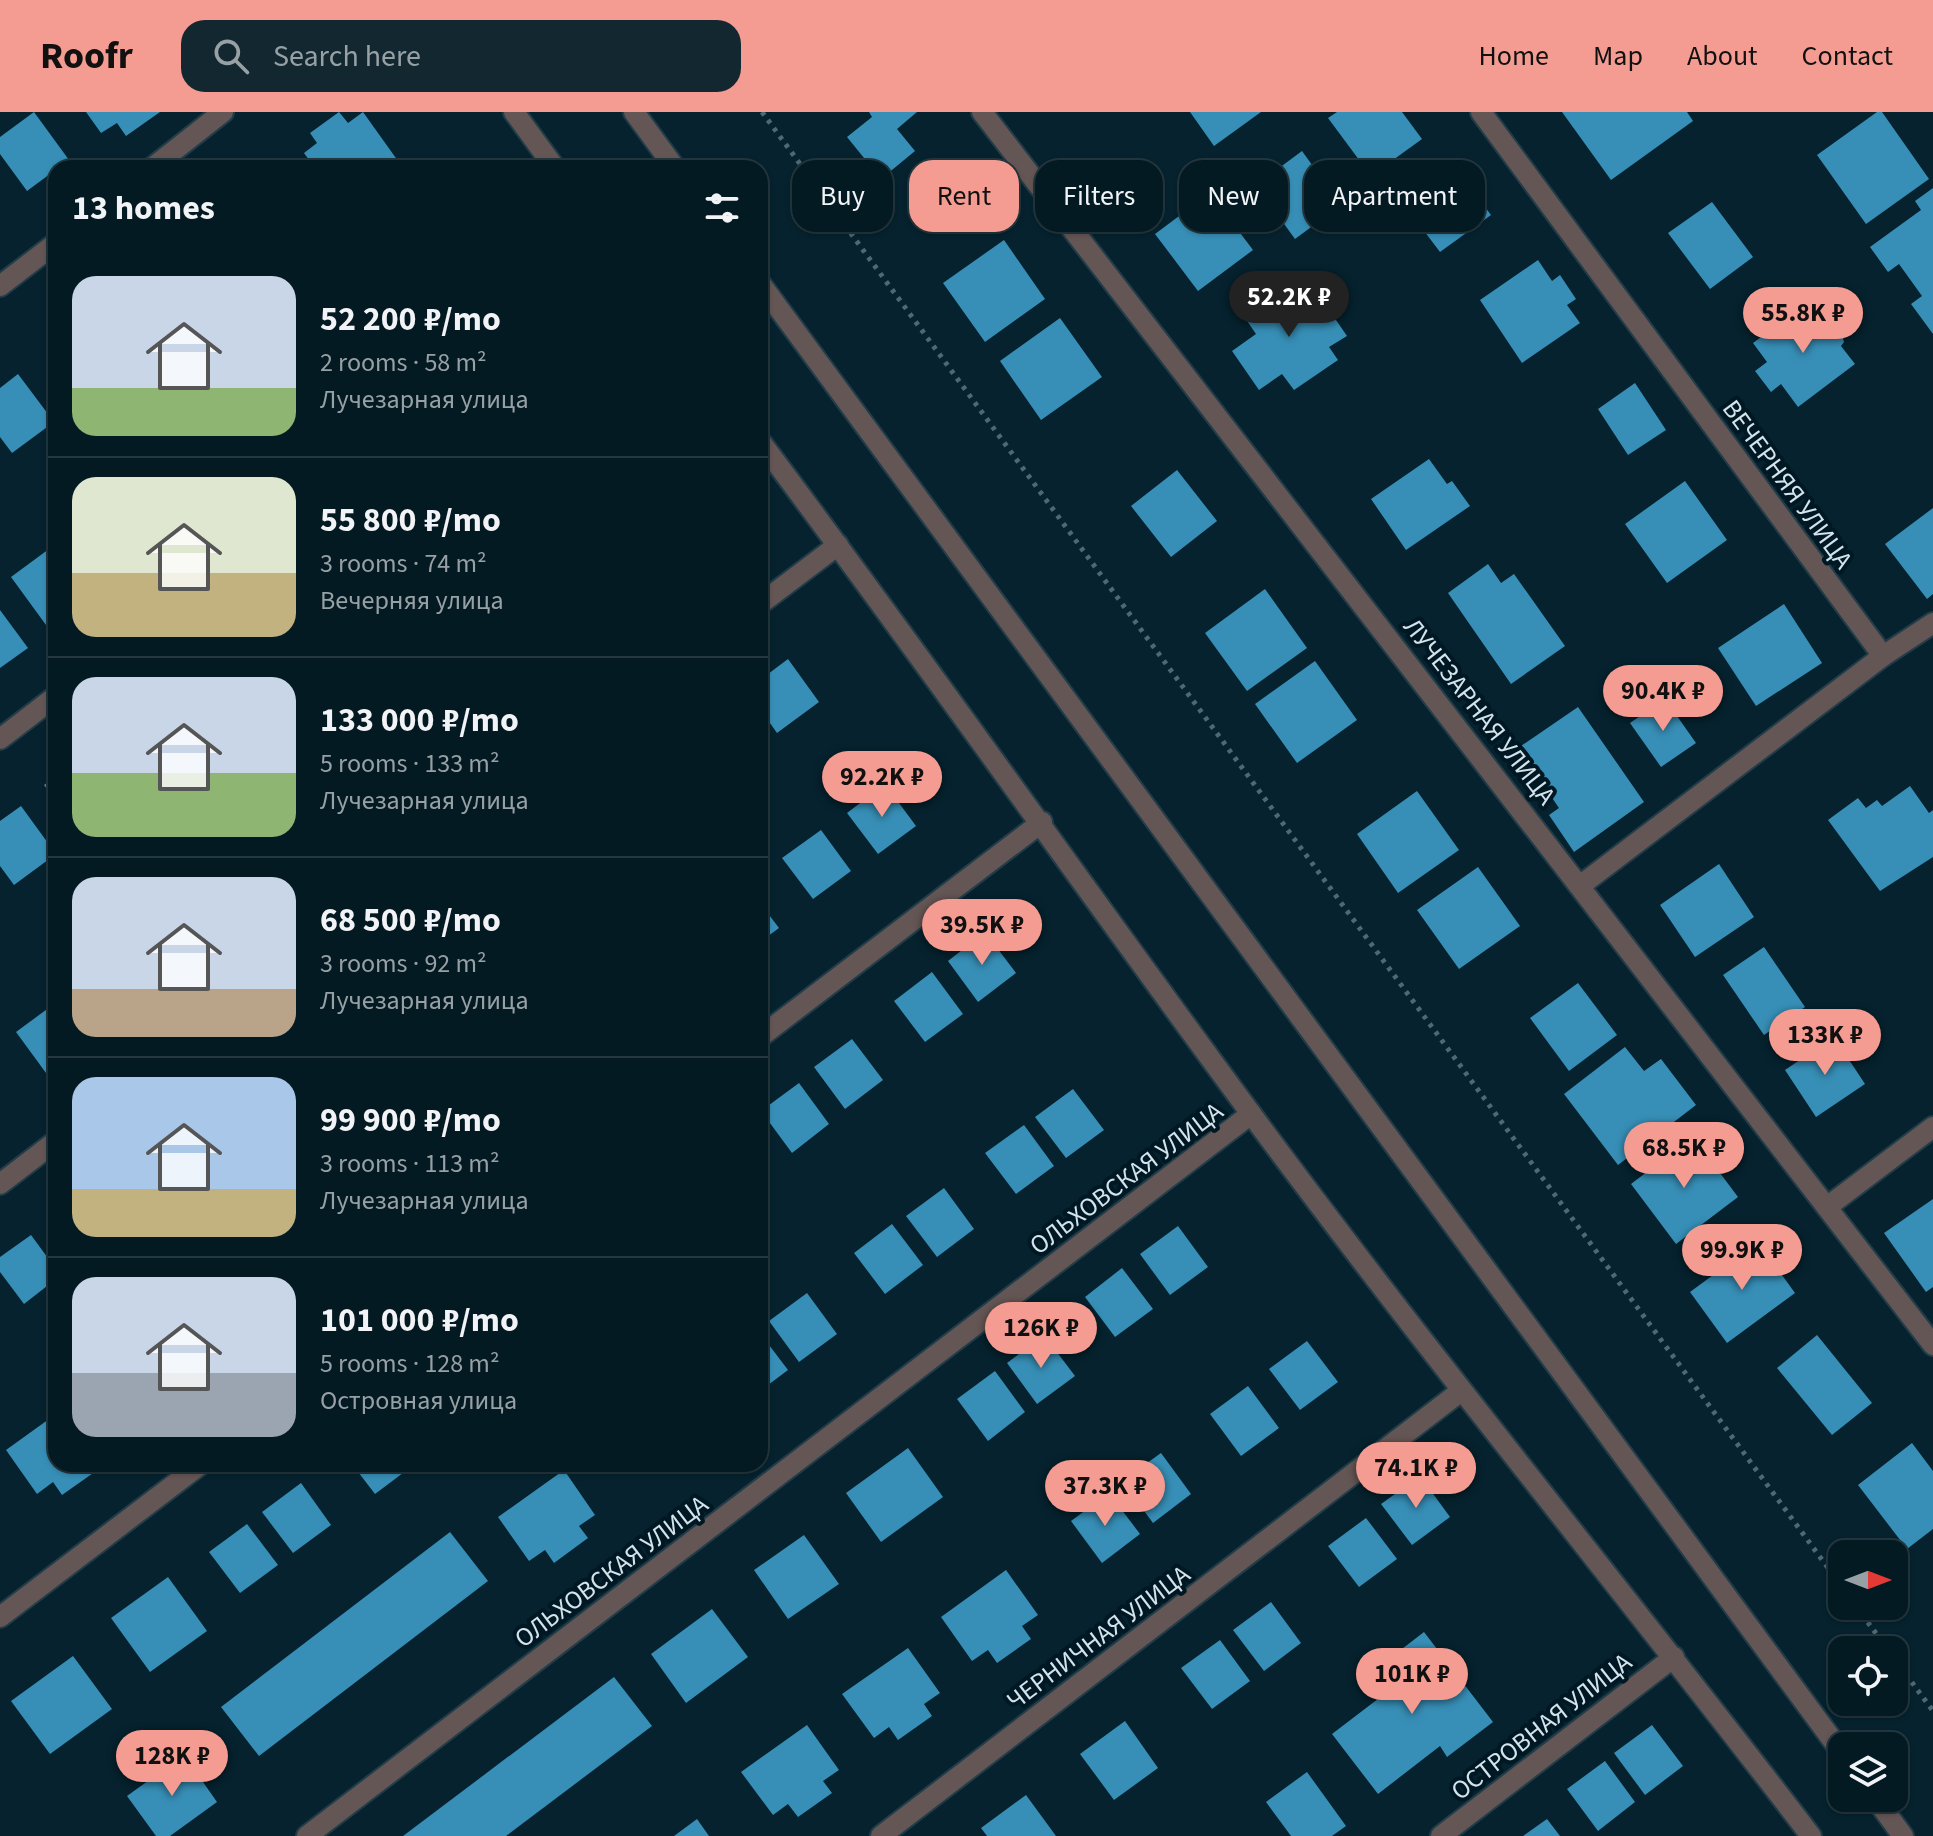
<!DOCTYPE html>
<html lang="en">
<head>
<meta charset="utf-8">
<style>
	:root { --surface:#041a22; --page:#12272f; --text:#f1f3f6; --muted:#97a1a5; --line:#253840; --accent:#f59c92 }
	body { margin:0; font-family:"Source Sans 3",sans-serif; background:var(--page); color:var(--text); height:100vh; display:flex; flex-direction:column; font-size:30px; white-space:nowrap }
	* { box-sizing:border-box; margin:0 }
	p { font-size:26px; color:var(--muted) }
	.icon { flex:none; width:44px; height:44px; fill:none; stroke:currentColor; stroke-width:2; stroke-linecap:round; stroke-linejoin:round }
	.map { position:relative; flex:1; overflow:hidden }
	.side { position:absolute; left:48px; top:48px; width:720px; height:1312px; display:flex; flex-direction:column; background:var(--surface); border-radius:24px; box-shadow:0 2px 6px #0004,0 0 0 2px var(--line) }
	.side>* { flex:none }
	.hud { position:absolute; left:792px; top:48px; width:760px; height:72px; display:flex; gap:16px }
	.needle { width:52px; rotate:90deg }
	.tools { position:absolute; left:1828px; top:1428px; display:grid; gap:16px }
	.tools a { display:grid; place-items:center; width:80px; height:80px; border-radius:16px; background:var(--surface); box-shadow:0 2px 6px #0004,0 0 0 2px var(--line); font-size:40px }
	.price { position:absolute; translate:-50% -68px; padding:0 18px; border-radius:28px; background:var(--accent); color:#111; font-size:26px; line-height:52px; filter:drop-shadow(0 2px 4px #0008) }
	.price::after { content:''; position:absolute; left:50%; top:48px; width:24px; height:18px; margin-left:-12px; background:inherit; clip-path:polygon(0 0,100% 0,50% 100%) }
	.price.active { background:#222; color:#fff }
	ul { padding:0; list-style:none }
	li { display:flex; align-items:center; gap:24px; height:200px; padding:0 24px }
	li+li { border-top:2px solid var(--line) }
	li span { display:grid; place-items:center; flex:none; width:224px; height:160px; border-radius:24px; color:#555 }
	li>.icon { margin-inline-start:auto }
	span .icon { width:96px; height:96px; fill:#fffc; stroke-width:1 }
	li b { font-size:34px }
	h2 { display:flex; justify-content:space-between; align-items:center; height:96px; padding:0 24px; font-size:34px }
	.tag { padding:0 28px; border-radius:24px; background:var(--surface); box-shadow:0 2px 6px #0004,0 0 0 2px var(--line); font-size:28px; line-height:72px }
	.tag.active { background:var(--accent); color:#111 }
	header { display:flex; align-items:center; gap:48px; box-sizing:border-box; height:112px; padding:0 40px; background:var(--accent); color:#111 }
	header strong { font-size:38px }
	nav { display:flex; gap:44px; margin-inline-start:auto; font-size:28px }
	.search { width:560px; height:72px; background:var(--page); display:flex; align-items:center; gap:20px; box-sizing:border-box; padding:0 28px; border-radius:24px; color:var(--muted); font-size:30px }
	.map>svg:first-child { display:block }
	.building { fill:#378fb7 }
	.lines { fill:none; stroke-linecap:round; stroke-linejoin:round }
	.minor-casing { stroke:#223d49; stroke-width:24 }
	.path { stroke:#4f6872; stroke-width:5; stroke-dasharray:4 6; stroke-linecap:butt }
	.minor { stroke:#645654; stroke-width:20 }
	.labels { text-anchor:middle; stroke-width:8; stroke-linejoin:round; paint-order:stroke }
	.street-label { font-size:26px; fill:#d4e4ec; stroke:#001824 }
</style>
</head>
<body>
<header>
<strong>Roofr</strong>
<div class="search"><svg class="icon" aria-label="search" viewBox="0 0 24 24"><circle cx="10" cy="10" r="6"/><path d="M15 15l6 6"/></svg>Search here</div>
<nav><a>Home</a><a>Map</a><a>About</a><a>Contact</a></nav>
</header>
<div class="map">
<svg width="1933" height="1724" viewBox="0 0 1933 1724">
	<rect width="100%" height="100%" fill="#05222e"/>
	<!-- building -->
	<g class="building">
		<path d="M34 0 69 48 27 79 0 42V25Z"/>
		<path d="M86 0H160L126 24 117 11 101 21Z"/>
		<path d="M339 0 348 11 363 0 398 49 388 56H315L304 41 317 31 310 21Z"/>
		<path d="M869 0H917L897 17 915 39 881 67 847 25 872 5Z"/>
		<path d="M1190 0H1261L1214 34Z"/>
		<path d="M1337 0H1402L1422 27 1371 64 1328 6Z"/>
		<path d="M1562 0H1687L1693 9 1611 68Z"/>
		<path d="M1877 0H1882L1929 67 1866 112 1817 43Z"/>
		<path d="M1302 39 1341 93 1295 127 1256 73Z"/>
		<path d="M1463 65 1491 103 1440 140 1412 103Z"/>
		<path d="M1933 76V222L1911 192 1922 184 1899 152 1888 160 1870 135 1921 98 1915 89Z"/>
		<path d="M1210 81 1253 138 1198 179 1155 122Z"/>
		<path d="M1712 90 1753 145 1710 177 1668 121Z"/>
		<path d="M1004 128 1045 187 985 230 943 171Z"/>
		<path d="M1538 148 1552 169 1560 163 1576 187 1567 193 1580 211 1522 251 1480 188Z"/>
		<path d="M1281 173 1293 190 1314 176 1347 224 1329 235 1338 248 1294 278 1282 262 1259 278 1232 239 1256 222 1241 200Z"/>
		<path d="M1810 189 1823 207 1840 214 1844 230 1841 234 1855 252 1798 295 1781 272 1771 280 1755 259 1767 250 1753 231Z"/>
		<path d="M1060 206 1102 265 1041 308 1000 249Z"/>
		<path d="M18 262 54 310 12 341 0 325V276Z"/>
		<path d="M1635 271 1666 318 1628 343 1598 297Z"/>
		<path d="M1429 347 1447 372 1452 369 1470 394 1406 438 1371 387Z"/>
		<path d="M1177 358 1217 409 1171 445 1131 394Z"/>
		<path d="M1685 369 1727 428 1667 471 1625 412Z"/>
		<path d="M1933 396V482L1927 487 1885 432Z"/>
		<path d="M53 434 56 438V505L46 513 11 465Z"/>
		<path d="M1488 452 1501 471 1514 462 1565 534 1511 572 1448 481Z"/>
		<path d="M1265 477 1307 536 1247 579 1205 521Z"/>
		<path d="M1784 492 1822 551 1756 594 1718 536Z"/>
		<path d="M0 498 28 536 0 556Z"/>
		<path d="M788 547 819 590 777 621 760 597V568Z"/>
		<path d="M1315 549 1357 608 1297 651 1255 592Z"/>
		<path d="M1665 587 1696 631 1661 655 1630 611Z"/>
		<path d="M1578 595 1644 690 1574 740 1549 703 1559 696 1518 636Z"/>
		<path d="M56 664V690L44 673Z"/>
		<path d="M885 672 916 714 878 742 847 701Z"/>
		<path d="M1910 674 1929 701 1933 698V745L1880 779 1828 708 1858 686 1866 696 1877 688 1882 694Z"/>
		<path d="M1417 679 1459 738 1398 781 1357 722Z"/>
		<path d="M21 694 56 742 14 773 0 754V709Z"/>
		<path d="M821 718 851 759 813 787 782 746Z"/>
		<path d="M1719 752 1754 805 1695 845 1660 793Z"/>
		<path d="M1478 755 1520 814 1459 857 1417 798Z"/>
		<path d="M760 791 779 816 760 830Z"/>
		<path d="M985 820 1016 861 978 890 948 849Z"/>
		<path d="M1764 835 1805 895 1764 923 1723 863Z"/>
		<path d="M932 860 963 902 925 930 894 889Z"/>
		<path d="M1578 871 1617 923 1569 959 1530 906Z"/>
		<path d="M54 892 56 954 46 961 16 920Z"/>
		<path d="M1834 925 1865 972 1816 1005 1785 958Z"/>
		<path d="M852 927 883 968 845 997 814 955Z"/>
		<path d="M1625 935 1644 959 1661 947 1696 993 1618 1053 1564 982Z"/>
		<path d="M799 971 829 1012 792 1041 761 999Z"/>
		<path d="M1073 977 1104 1018 1066 1046 1035 1005Z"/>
		<path d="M1024 1013 1054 1054 1016 1082 985 1041Z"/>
		<path d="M1693 1025 1738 1085 1676 1132 1631 1072Z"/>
		<path d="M944 1076 974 1117 937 1145 906 1104Z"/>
		<path d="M1933 1087V1175L1926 1180 1884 1121Z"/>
		<path d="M892 1112 923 1153 885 1182 854 1141Z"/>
		<path d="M1178 1114 1208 1155 1170 1183 1140 1142Z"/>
		<path d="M31 1123 56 1157V1167L24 1192 0 1160V1145Z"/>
		<path d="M1758 1130 1795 1181 1727 1231 1690 1180Z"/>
		<path d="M1122 1156 1153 1197 1115 1225 1085 1185Z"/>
		<path d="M807 1181 837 1222 799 1250 769 1209Z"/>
		<path d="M760 1221 788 1258 760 1279Z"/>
		<path d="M1044 1223 1075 1264 1037 1292 1007 1251Z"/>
		<path d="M1817 1223 1872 1291 1832 1323 1777 1256Z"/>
		<path d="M1307 1229 1338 1270 1300 1298 1269 1257Z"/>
		<path d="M995 1259 1025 1300 988 1329 957 1287Z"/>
		<path d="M1248 1274 1279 1316 1241 1344 1210 1302Z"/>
		<path d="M56 1302V1352H91L96 1359 62 1383 53 1370 37 1382 6 1338Z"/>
		<path d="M1912 1331 1933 1359V1417L1907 1437 1858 1373Z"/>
		<path d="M908 1336 943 1385 881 1430 846 1381Z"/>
		<path d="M1161 1341 1191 1382 1153 1411 1122 1369Z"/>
		<path d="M352 1352H415L375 1382Z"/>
		<path d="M564 1358 595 1403 579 1414 588 1426 554 1451 545 1438 529 1449 498 1405Z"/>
		<path d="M1420 1364 1450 1405 1412 1433 1381 1392Z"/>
		<path d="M301 1371 331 1413 293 1441 262 1400Z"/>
		<path d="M1109 1381 1140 1422 1102 1451 1071 1409Z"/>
		<path d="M1366 1406 1397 1447 1359 1475 1328 1434Z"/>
		<path d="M247 1412 278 1453 240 1481 209 1440Z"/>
		<path d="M450 1420 488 1469 259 1644 221 1595Z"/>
		<path d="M804 1423 839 1472 788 1507 754 1458Z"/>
		<path d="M1006 1458 1038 1503 1022 1514 1031 1527 997 1551 988 1538 972 1549 941 1505Z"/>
		<path d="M168 1465 207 1519 150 1560 111 1506Z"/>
		<path d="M1271 1490 1301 1531 1264 1559 1233 1518Z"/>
		<path d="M712 1497 748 1545 686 1591 651 1542Z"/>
		<path d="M1424 1520 1493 1610 1447 1645 1440 1634 1378 1682 1332 1622 1391 1577 1376 1557Z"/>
		<path d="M1220 1528 1250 1569 1212 1597 1181 1556Z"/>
		<path d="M908 1536 940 1581 924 1592 932 1604 898 1628 889 1615 874 1626 842 1582Z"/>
		<path d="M73 1544 112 1597 50 1642 11 1589Z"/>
		<path d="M614 1565 652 1614 506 1724H403Z"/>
		<path d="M1125 1609 1158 1656 1114 1688 1080 1642Z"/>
		<path d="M807 1613 839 1658 823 1669 832 1681 798 1705 788 1692 773 1703 741 1660Z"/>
		<path d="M1652 1613 1683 1654 1645 1683 1614 1641Z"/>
		<path d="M184 1643 217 1690 170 1724H156L127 1684Z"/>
		<path d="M1605 1649 1635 1690 1598 1719 1567 1677Z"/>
		<path d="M1307 1660 1346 1714 1332 1724H1291L1266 1690Z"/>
		<path d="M1026 1683 1056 1724H987L981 1716Z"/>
		<path d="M697 1707 709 1724H674Z"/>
		<path d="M1547 1707 1560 1724H1523Z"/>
	</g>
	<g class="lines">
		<!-- minor casing -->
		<g class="minor-casing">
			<g id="minor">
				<path d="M514 0 555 56"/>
				<path d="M634 0 675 56"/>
				<path d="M982 0 1933 1233"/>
				<path d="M1481 0 1883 544"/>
				<path d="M152 56 223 0"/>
				<path d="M760 171 1842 1641"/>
				<path d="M0 174 56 131"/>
				<path d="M760 329C927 551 1086 779 1252 1003 1432 1247 1626 1482 1811 1724"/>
				<path d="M760 492 838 433"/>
				<path d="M0 627 56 584"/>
				<path d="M1581 773 1883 544 1933 511"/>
				<path d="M760 925 1042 710"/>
				<path d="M0 1072 56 1029"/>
				<path d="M1827 1095 1933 1015"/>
				<path d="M0 1505 201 1352"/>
				<path d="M1875 1686 1903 1724"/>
				<path d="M307 1724 1251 1002"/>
				<path d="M881 1724 1461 1279"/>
				<path d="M1441 1724 1674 1545"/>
			</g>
		</g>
		<!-- path -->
		<g class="path">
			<path d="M762 0 1842 1475"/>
			<path d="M1856 1494 1888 1538"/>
			<path d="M1894 1546 1933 1599"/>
		</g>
		<!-- minor -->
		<use href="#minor" class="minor"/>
	</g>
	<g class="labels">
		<!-- street labels -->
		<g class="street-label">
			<text transform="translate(1788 372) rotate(54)" y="9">ВЕЧЕРНЯЯ УЛИЦА</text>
			<text transform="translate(1480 599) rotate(52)" y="9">ЛУЧЕЗАРНАЯ УЛИЦА</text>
			<text transform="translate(1126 1066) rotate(-37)" y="9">ОЛЬХОВСКАЯ УЛИЦА</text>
			<text transform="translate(611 1459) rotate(-37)" y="9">ОЛЬХОВСКАЯ УЛИЦА</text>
			<text transform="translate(1098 1525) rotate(-37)" y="9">ЧЕРНИЧНАЯ УЛИЦА</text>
			<text transform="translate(1541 1614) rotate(-38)" y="9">ОСТРОВНАЯ УЛИЦА</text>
		</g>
	</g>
</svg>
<div class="tools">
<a><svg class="needle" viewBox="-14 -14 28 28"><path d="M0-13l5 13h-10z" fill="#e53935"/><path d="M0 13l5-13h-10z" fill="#97a1a5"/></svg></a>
<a><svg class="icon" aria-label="locate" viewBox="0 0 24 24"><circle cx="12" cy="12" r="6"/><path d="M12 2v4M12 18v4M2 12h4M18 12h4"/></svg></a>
<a><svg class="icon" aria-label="layers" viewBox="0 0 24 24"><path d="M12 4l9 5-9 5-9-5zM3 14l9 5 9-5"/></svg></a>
</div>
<b class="price active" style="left:1289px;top:227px">52.2K ₽</b>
<b class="price" style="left:1803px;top:243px">55.8K ₽</b>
<b class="price" style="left:1663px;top:621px">90.4K ₽</b>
<b class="price" style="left:882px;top:707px">92.2K ₽</b>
<b class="price" style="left:982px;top:855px">39.5K ₽</b>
<b class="price" style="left:1825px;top:965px">133K ₽</b>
<b class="price" style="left:1684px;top:1078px">68.5K ₽</b>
<b class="price" style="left:1742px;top:1180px">99.9K ₽</b>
<b class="price" style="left:1041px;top:1258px">126K ₽</b>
<b class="price" style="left:1416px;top:1398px">74.1K ₽</b>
<b class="price" style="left:1105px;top:1416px">37.3K ₽</b>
<b class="price" style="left:1412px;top:1604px">101K ₽</b>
<b class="price" style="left:172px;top:1686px">128K ₽</b>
<div class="hud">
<a class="tag">Buy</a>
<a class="tag active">Rent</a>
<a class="tag">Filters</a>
<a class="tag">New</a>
<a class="tag">Apartment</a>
</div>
<section class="side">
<h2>13 homes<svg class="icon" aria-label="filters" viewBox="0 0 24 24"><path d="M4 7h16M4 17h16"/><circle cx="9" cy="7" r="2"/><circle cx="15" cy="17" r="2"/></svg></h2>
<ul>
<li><span style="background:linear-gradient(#c9d6e8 70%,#8fb573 0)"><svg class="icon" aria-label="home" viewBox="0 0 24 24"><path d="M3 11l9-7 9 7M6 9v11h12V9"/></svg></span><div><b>52 200 ₽/mo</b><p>2 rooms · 58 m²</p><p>Лучезарная улица</p></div></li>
<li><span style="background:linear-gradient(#dfe7d0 60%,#c2b280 0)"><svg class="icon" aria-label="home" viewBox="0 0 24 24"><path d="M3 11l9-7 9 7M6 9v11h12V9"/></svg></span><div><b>55 800 ₽/mo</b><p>3 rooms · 74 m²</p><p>Вечерняя улица</p></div></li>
<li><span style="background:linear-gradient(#c9d6e8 60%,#8fb573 0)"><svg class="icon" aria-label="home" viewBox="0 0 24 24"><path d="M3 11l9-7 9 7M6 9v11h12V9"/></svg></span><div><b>133 000 ₽/mo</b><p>5 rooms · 133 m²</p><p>Лучезарная улица</p></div></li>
<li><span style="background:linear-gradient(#c9d6e8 70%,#b9a48a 0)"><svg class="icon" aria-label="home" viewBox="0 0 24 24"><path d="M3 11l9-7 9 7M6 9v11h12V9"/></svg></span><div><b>68 500 ₽/mo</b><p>3 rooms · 92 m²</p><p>Лучезарная улица</p></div></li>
<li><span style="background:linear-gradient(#a9c7e8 70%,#c2b280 0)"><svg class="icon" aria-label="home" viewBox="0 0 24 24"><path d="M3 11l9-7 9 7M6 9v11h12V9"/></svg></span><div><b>99 900 ₽/mo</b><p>3 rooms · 113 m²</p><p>Лучезарная улица</p></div></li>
<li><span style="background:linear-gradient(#c9d6e8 60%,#9aa5b1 0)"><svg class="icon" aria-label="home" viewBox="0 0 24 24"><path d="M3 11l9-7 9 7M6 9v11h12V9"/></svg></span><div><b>101 000 ₽/mo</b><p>5 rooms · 128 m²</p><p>Островная улица</p></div></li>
</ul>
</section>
</div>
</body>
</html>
